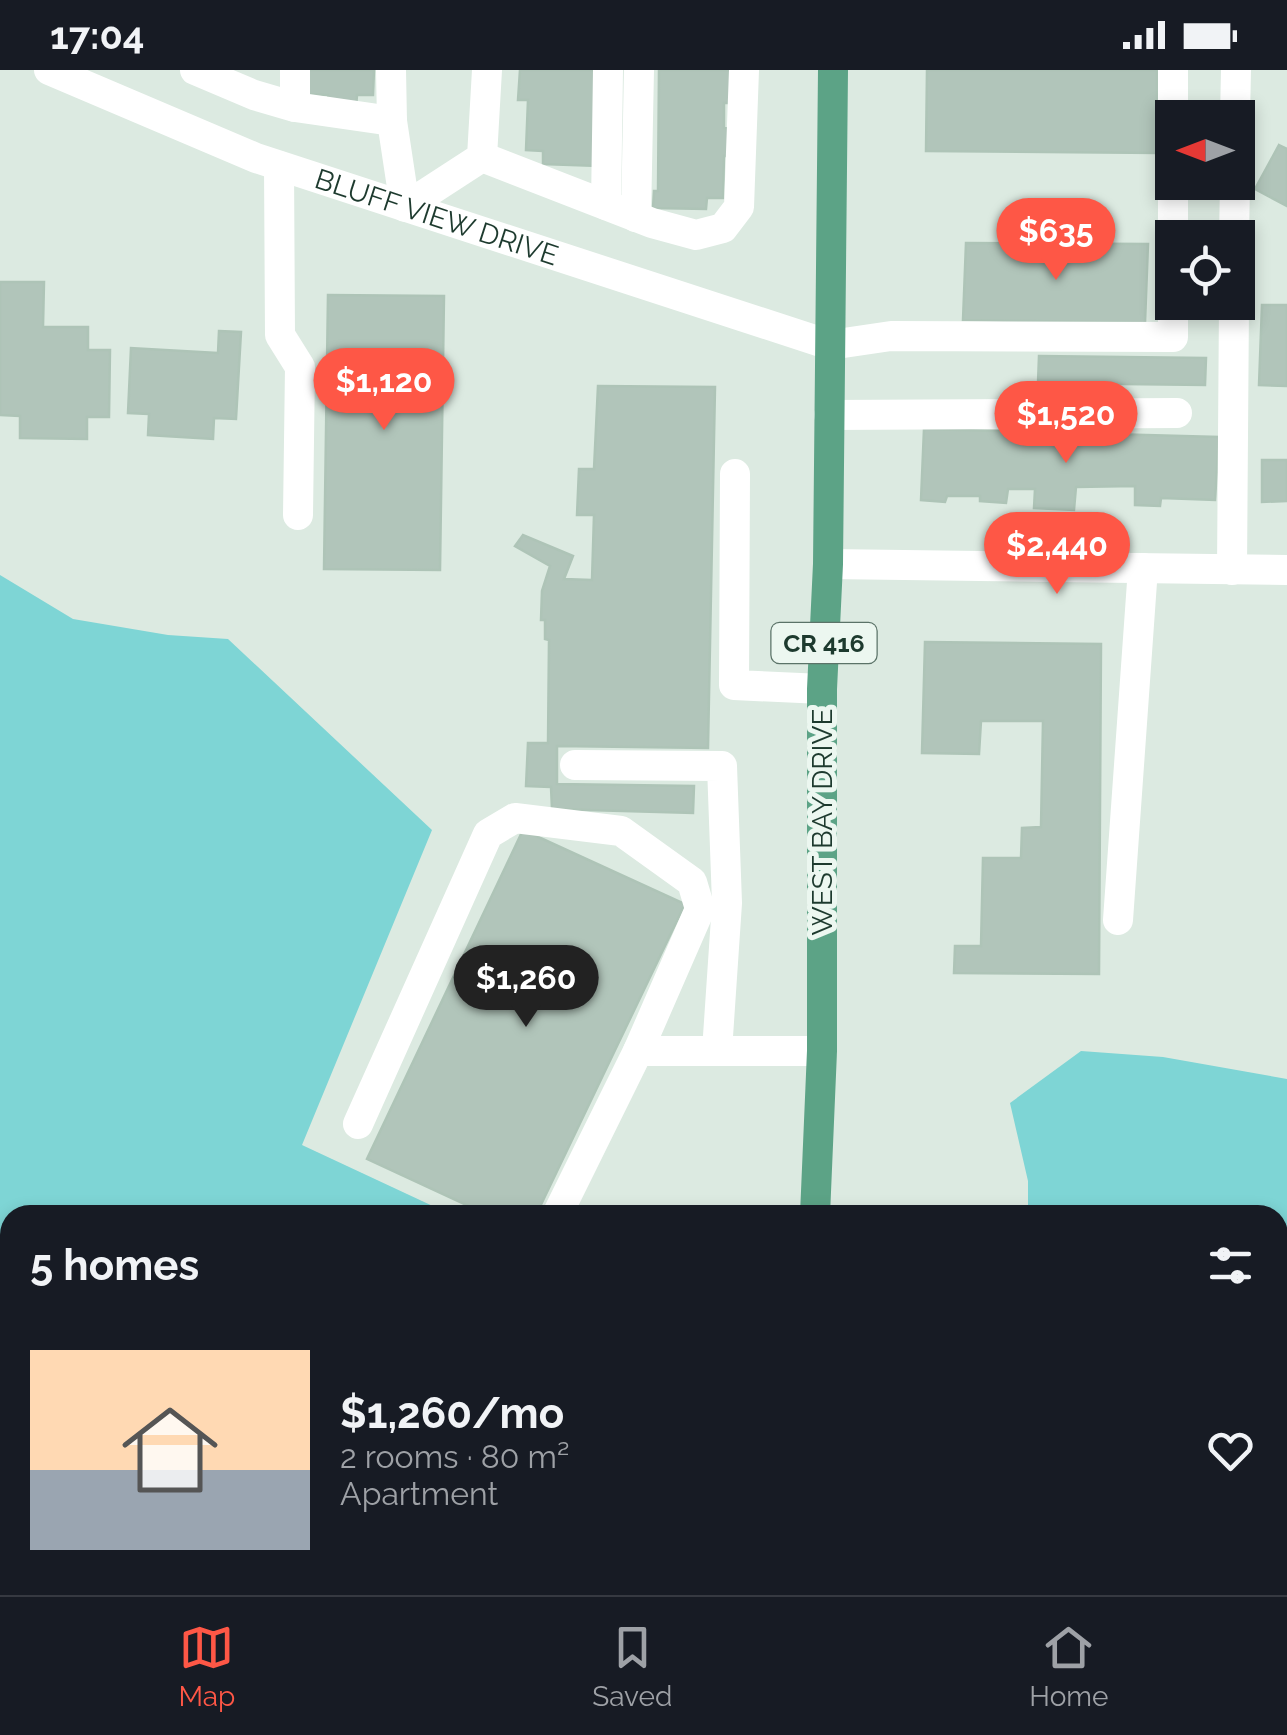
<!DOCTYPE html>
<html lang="en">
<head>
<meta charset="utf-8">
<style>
	:root { --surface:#171b24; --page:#20242c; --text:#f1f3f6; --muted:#9ea1a6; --line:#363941; --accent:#fe5746 }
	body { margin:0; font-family:Raleway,sans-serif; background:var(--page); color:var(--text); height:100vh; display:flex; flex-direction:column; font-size:38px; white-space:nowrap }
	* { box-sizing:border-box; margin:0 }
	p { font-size:32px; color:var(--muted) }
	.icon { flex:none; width:55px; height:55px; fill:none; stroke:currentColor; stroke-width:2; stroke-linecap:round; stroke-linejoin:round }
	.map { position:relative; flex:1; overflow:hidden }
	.sheet { position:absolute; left:0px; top:1135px; width:1288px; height:390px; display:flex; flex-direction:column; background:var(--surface); border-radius:30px 30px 0 0; box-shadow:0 5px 15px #0003 }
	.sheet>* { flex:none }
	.needle { width:65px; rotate:270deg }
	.fabs { position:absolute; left:1155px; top:30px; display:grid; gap:20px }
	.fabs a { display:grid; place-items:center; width:100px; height:100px; border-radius:0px; background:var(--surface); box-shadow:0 5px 15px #0003; font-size:50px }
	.price { position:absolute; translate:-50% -85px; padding:0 22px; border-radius:35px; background:var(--accent); color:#fff; font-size:32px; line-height:65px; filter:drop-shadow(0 2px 5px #0008) }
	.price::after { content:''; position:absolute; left:50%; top:60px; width:30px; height:22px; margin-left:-15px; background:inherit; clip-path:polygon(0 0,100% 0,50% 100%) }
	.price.on { background:#222; color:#fff }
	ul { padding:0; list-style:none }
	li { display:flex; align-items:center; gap:30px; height:250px; padding:0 30px }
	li+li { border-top:2px solid var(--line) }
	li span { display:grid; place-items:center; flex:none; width:280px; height:200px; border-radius:0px; color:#555 }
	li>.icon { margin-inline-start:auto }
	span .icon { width:120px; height:120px; fill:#fffc; stroke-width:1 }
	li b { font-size:42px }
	h2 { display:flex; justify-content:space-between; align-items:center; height:120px; padding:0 30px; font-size:42px }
	.status { display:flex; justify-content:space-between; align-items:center; height:70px; padding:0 50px; background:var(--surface); direction:ltr }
	.status svg { height:28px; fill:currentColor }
	.tabs { display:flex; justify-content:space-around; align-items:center; height:140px; border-top:2px solid var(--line); background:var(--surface); font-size:28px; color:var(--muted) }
	.tabs a { display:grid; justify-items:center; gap:5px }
	.tabs .on { color:var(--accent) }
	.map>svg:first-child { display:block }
	.water { fill:#7ed5d5 }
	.building { fill:#b1c5ba; stroke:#aec4b7; stroke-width:2.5 }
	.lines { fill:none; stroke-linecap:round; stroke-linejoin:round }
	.minor { stroke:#fff; stroke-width:30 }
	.major { stroke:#5ca386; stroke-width:30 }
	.labels { text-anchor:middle; stroke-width:10; stroke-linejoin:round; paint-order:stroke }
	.shield { fill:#ecf7f0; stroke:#5b7368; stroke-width:2.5 }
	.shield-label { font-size:25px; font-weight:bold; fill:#1d3a2e }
	.street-label { font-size:28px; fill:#1d3a2e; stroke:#ecf7f0 }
</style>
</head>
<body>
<div class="status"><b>17:04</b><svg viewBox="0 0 49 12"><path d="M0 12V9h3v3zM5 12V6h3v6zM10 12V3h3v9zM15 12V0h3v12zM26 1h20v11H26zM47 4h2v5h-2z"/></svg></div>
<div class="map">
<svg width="1287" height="1525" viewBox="0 0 1287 1525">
	<rect width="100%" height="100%" fill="#dceae1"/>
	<!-- water -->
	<g class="water">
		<path d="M0 505 73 549 168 565 228 569 432 760 302 1075 452 1145H10V1515H742L740 1525H0Z"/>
		<path d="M1081 981 1163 987 1287 1009V1525H999L1005 1515H1278V1145H1028V1111L1010 1033Z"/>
	</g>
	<!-- building -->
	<g class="building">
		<path d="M306 0H374L373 25H357L356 38 329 35 328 25 305 24Z"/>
		<path d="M520 0H595L598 96 543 94V81L526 80 528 30H518Z"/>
		<path d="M659 0H733L731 33H724V58L734 59 732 86H724L723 128H707L706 139 653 138 654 121H658Z"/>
		<path d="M927 0H1157V83L926 81Z"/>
		<path d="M1279 75 1287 79V136L1255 119Z"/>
		<path d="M966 173 1148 174 1145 253 963 250Z"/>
		<path d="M0 212H44L43 257H88V280H110L109 347H87V369L20 368V346L0 345Z"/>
		<path d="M328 225 444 226 440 500 324 499Z"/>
		<path d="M1262 235H1287V316L1259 315Z"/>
		<path d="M219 261 241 262 236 349 214 348 213 369 148 365 149 344 128 343 131 278 218 283Z"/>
		<path d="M1039 286 1206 288 1205 315 1038 313Z"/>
		<path d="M598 316 715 317 708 678 557 676V714L694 716 693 743 552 739 551 717 526 716 528 673H548L549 570 545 569V550H541L542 521 550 496 515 476 523 465 573 486 564 509 592 510 594 445H577L579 399H594Z"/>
		<path d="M924 359 1219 367 1215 430 1161 428 1160 436 1135 435V416L1076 417 1074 440 1034 438 1035 419H1008L1006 433 980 431V426H947L945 432 921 430Z"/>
		<path d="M1262 390H1287V431L1262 432Z"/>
		<path d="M925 572 1101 574 1099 904 954 903 955 876H981L983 788H1021L1022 758 1041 757 1043 651H981L979 684 922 683Z"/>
		<path d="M523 760 685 834 536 1145H488L367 1089Z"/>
	</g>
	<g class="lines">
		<!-- minor -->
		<g class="minor">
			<path id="s1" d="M49 0 256 88 830 275 891 266 1173 267V232"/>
			<path d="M195 0 254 25 295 37 392 51"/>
			<path d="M391 0 392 51 405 137 482 87 487 0"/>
			<path d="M1173 0V48"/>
			<path d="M295 37V0"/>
			<path d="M1235 48 1236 0"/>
			<path d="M482 87 652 153 696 165 723 158 739 137 744 0"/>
			<path d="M279 96 280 265 300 297 298 445"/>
			<path d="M1173 112V168"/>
			<path d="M606 135 608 0"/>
			<path d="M636 147 639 0"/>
			<path d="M1234 168 1235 112"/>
			<path d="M829 345 1177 343"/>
			<path d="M735 404 734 615 822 619"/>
			<path d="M828 494 1287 500"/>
			<path d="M1232 500 1234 232"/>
			<path d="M575 695 722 696 727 833 717 981"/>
			<path d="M1118 850 1143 498"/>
			<path d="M358 1054 488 764 515 748 621 761 692 812 700 839 638 981H822"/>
			<path d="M557 1145 638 981"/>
		</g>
		<!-- major -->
		<g class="major">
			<path d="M815 1145 822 981V619L828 494 833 0"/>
			<path d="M802 1525 803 1515"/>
		</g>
	</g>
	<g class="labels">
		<!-- shield labels -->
		<rect class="shield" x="771.5" y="553" width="105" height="40" rx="8"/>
		<g class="shield-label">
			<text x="824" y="582">CR 416</text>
		</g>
		<!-- street labels -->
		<g class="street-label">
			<text dy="10" stroke="none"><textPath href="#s1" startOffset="415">BLUFF VIEW DRIVE</textPath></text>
			<text transform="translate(822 752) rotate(-90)" y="10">WEST BAY DRIVE</text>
		</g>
	</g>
</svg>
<div class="fabs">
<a><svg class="needle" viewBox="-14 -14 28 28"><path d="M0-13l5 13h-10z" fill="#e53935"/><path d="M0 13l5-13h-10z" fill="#9ea1a6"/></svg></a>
<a><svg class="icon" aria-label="locate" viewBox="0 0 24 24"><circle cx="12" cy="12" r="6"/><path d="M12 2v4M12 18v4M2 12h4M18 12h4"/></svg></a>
</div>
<b class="price" style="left:1056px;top:213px">$635</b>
<b class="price" style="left:384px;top:363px">$1,120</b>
<b class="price" style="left:1066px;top:396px">$1,520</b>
<b class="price" style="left:1057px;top:527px">$2,440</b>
<b class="price on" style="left:526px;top:960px">$1,260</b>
<section class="sheet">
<h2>5 homes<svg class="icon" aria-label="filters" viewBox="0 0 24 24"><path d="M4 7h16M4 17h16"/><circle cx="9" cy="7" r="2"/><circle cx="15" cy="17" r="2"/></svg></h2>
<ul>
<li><span style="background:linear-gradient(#ffd9b3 60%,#9aa5b1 0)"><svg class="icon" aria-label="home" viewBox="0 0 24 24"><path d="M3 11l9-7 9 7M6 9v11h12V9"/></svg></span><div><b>$1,260/mo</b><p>2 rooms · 80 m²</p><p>Apartment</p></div><svg class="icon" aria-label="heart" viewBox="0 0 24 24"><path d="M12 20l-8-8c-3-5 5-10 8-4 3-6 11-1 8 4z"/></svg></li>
</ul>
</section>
</div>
<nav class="tabs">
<a class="on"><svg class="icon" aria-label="map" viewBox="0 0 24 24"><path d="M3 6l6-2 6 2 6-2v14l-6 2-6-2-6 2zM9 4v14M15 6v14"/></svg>Map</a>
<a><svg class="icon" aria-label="saved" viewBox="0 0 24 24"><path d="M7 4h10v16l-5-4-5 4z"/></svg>Saved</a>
<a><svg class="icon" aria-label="home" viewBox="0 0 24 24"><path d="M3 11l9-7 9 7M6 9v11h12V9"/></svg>Home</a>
</nav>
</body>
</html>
